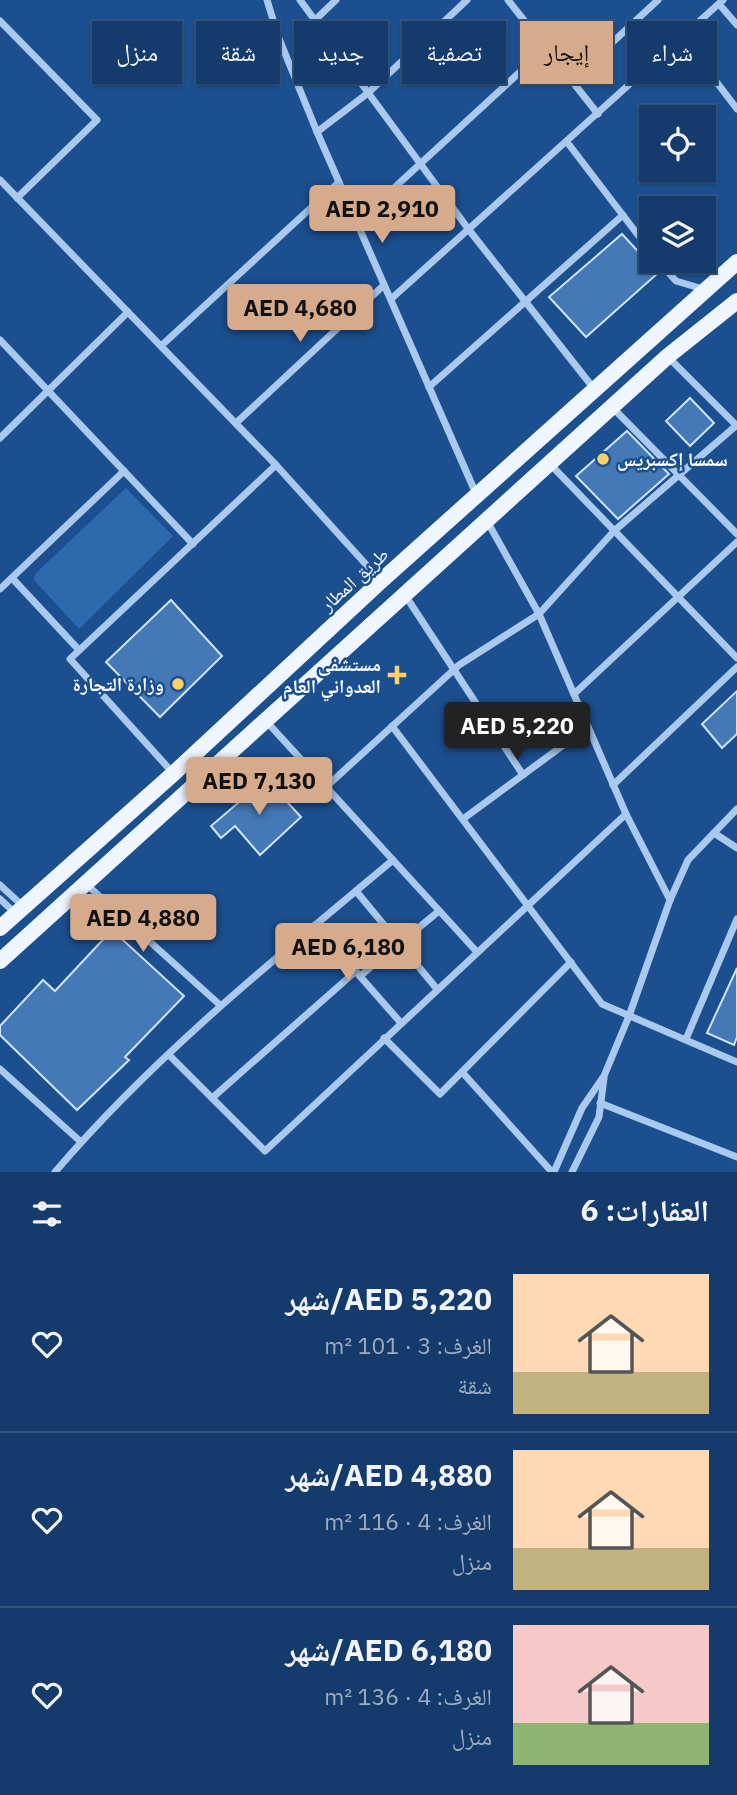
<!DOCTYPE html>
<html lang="ar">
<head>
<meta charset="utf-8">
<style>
	:root { --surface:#143b6b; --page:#214673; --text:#f1f3f6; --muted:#9dadc1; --line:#33557e; --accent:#d6ab8b }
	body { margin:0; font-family:"IBM Plex Sans","Noto Naskh Arabic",sans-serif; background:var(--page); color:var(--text); direction:rtl; height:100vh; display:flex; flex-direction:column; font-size:26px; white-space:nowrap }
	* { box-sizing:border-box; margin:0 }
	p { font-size:23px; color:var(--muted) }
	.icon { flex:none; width:38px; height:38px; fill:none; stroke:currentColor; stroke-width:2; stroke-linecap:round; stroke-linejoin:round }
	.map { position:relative; height:1172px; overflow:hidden; direction:ltr }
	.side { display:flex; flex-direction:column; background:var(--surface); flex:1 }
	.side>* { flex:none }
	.guide { position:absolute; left:21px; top:21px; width:696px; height:63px; direction:rtl; display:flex; gap:14px }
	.controls { position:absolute; left:639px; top:105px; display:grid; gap:14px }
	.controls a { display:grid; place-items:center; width:77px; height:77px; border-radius:0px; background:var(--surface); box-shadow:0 2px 5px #0004,0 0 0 2px var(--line); font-size:35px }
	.price { position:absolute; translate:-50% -60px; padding:0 16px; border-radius:7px; background:var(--accent); color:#111; font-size:23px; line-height:46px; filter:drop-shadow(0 2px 4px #0008) }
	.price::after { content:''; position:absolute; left:50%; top:42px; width:21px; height:16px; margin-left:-10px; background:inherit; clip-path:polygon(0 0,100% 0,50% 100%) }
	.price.selected { background:#222; color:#fff }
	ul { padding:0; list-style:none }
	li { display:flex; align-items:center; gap:21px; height:175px; padding:0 28px }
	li+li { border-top:2px solid var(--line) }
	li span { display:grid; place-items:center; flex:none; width:196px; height:140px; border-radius:0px; color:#555 }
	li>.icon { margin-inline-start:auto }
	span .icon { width:84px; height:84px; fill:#fffc; stroke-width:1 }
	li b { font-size:30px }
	h2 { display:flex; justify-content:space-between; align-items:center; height:84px; padding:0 28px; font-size:30px }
	.tag { padding:0 24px; border-radius:0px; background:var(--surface); box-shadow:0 2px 5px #0004,0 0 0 2px var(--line); font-size:24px; line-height:63px }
	.tag.selected { background:var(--accent); color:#111 }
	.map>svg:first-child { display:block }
	.green { fill:#2e69ad }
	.building { fill:#4478b7; stroke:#cfe3fa; stroke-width:2 }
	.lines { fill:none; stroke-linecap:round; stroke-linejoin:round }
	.street { stroke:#a9c9ee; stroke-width:7 }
	.primary { stroke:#f0f6ff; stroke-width:16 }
	.poi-dot { fill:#ffd166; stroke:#1b4f8f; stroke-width:2.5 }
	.labels { text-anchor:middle; stroke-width:5; stroke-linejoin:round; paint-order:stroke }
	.poi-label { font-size:19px; font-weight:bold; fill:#fff; stroke:#1b4f8f; text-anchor:end }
	.street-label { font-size:19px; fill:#fff; stroke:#1b4f8f }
</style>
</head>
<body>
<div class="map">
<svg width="737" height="1172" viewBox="0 0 737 1172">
	<rect width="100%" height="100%" fill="#1b4f8f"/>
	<!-- green -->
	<path class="green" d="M126 488 173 536 79 629 34 580 35 574Z"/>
	<!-- building -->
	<g class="building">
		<path d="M622 234 658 273 586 337 549 297Z"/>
		<path d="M690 398 714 423 690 446 666 421Z"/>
		<path d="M627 431 669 474 618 519 576 476Z"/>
		<path d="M171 600 222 656 160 717 106 662Z"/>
		<path d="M737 691V734L722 748 702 724Z"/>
		<path d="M266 779 301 817 260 855 235 826 221 838 211 826Z"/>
		<path d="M112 930 184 996 125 1057 129 1060 77 1110 0 1035V1026L43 980 55 991Z"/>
		<path d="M737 968V1037L734 1045 707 1033Z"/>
	</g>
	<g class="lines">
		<!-- street -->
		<g class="street">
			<path d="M267 0 278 36 317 132 477 496"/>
			<path d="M300 0 469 230 595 390"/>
			<path d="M508 0 598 114"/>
			<path d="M719 4 737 25"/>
			<path d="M315 20 336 0"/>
			<path d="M0 21 97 120 17 198"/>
			<path d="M683 38 737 109"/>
			<path d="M572 80 658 0"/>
			<path d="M317 132 368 93 467 0"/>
			<path d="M567 142 651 252"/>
			<path d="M0 180 276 465 380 580"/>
			<path d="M357 222 546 48"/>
			<path d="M658 261 676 281 703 289"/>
			<path d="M391 299 723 0"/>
			<path d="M0 340 193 544"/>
			<path d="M161 346 339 182"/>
			<path d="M668 357 737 426"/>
			<path d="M429 387 623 215"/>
			<path d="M612 407 737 534"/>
			<path d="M236 423 384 285"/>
			<path d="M0 438 128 312"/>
			<path d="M550 464 737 658"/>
			<path d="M487 521 539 614 626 814 670 900"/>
			<path d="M12 578 79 650"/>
			<path d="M0 589 124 471"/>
			<path d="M405 595 523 775"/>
			<path d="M574 694 737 542"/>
			<path d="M266 721 477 952"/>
			<path d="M392 726 602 1004 737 1062"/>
			<path d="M173 773 70 659 276 465"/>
			<path d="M613 785 737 667"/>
			<path d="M326 787 459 665 539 614 614 531 737 425"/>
			<path d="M463 819 588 727"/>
			<path d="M714 833 737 848"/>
			<path d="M86 884 220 1005"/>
			<path d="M0 885 24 907"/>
			<path d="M356 891 437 989"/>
			<path d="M0 899 16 914"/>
			<path d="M315 925 401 1023"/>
			<path d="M360 976 439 911"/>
			<path d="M384 1038 440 1094 571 962"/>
			<path d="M686 1039 737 919"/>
			<path d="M169 1055 265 1151 626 814"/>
			<path d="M0 1069 81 1142"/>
			<path d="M462 1072 552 1172"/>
			<path d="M212 1098 356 971"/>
			<path d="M600 1103 737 1157"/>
			<path d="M55 1172C155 1055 276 958 393 860"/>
			<path d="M554 1172 582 1108 604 1076 629 1016 670 900 688 860 737 809"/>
			<path d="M572 1172 599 1117 604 1078"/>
		</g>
		<!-- primary -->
		<g class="primary">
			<path d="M0 928 173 774 381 581 737 262"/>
			<path d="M0 961 668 356 737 301"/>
		</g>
	</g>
	<!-- markers -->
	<g class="poi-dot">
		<circle cx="603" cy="459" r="7"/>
		<path d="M393.5 664.5h7v7h7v7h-7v7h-7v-7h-7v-7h7z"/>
		<circle cx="178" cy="684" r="7"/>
	</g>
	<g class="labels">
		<!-- poi labels -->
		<g class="poi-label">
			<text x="617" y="466" text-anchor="start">سمسا إكسبريس</text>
			<text x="381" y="671">مستشفى<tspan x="381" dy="22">العدواني العام</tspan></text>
			<text x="164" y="691">وزارة التجارة</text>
		</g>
		<!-- street labels -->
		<g class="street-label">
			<text transform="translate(354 579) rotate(-42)" y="7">طريق المطار</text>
		</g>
	</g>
</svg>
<div class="controls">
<a><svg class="icon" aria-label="locate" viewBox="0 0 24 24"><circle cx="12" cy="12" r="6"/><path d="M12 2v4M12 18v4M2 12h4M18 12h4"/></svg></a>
<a><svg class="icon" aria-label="layers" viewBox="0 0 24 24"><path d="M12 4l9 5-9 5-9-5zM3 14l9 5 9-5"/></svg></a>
</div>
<b class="price" style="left:382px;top:245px">AED 2,910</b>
<b class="price" style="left:300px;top:344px">AED 4,680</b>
<b class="price selected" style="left:517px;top:762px">AED 5,220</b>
<b class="price" style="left:259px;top:817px">AED 7,130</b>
<b class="price" style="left:143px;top:954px">AED 4,880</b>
<b class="price" style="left:348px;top:983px">AED 6,180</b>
<div class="guide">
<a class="tag">شراء</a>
<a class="tag selected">إيجار</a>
<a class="tag">تصفية</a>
<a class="tag">جديد</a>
<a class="tag">شقة</a>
<a class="tag">منزل</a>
</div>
</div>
<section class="side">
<h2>العقارات: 6<svg class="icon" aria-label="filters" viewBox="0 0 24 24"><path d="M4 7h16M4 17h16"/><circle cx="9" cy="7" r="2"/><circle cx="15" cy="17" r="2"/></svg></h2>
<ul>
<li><span style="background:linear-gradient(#ffd9b3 70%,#c2b280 0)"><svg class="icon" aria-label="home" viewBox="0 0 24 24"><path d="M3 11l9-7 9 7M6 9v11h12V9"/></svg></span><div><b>AED 5,220/شهر</b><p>الغرف: 3 · 101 m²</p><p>شقة</p></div><svg class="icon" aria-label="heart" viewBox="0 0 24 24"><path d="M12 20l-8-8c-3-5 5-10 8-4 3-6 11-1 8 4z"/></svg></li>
<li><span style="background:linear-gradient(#ffd9b3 70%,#c2b280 0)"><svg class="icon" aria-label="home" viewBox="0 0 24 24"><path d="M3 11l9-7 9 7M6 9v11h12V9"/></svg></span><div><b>AED 4,880/شهر</b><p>الغرف: 4 · 116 m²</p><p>منزل</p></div><svg class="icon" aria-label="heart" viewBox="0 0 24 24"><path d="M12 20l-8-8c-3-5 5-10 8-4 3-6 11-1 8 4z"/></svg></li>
<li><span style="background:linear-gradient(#f6c9c9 70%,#8fb573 0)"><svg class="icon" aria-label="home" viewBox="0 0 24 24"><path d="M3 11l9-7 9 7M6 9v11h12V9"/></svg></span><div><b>AED 6,180/شهر</b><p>الغرف: 4 · 136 m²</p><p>منزل</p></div><svg class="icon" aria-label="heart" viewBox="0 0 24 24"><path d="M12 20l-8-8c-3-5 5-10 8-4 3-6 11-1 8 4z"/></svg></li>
</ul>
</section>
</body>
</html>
